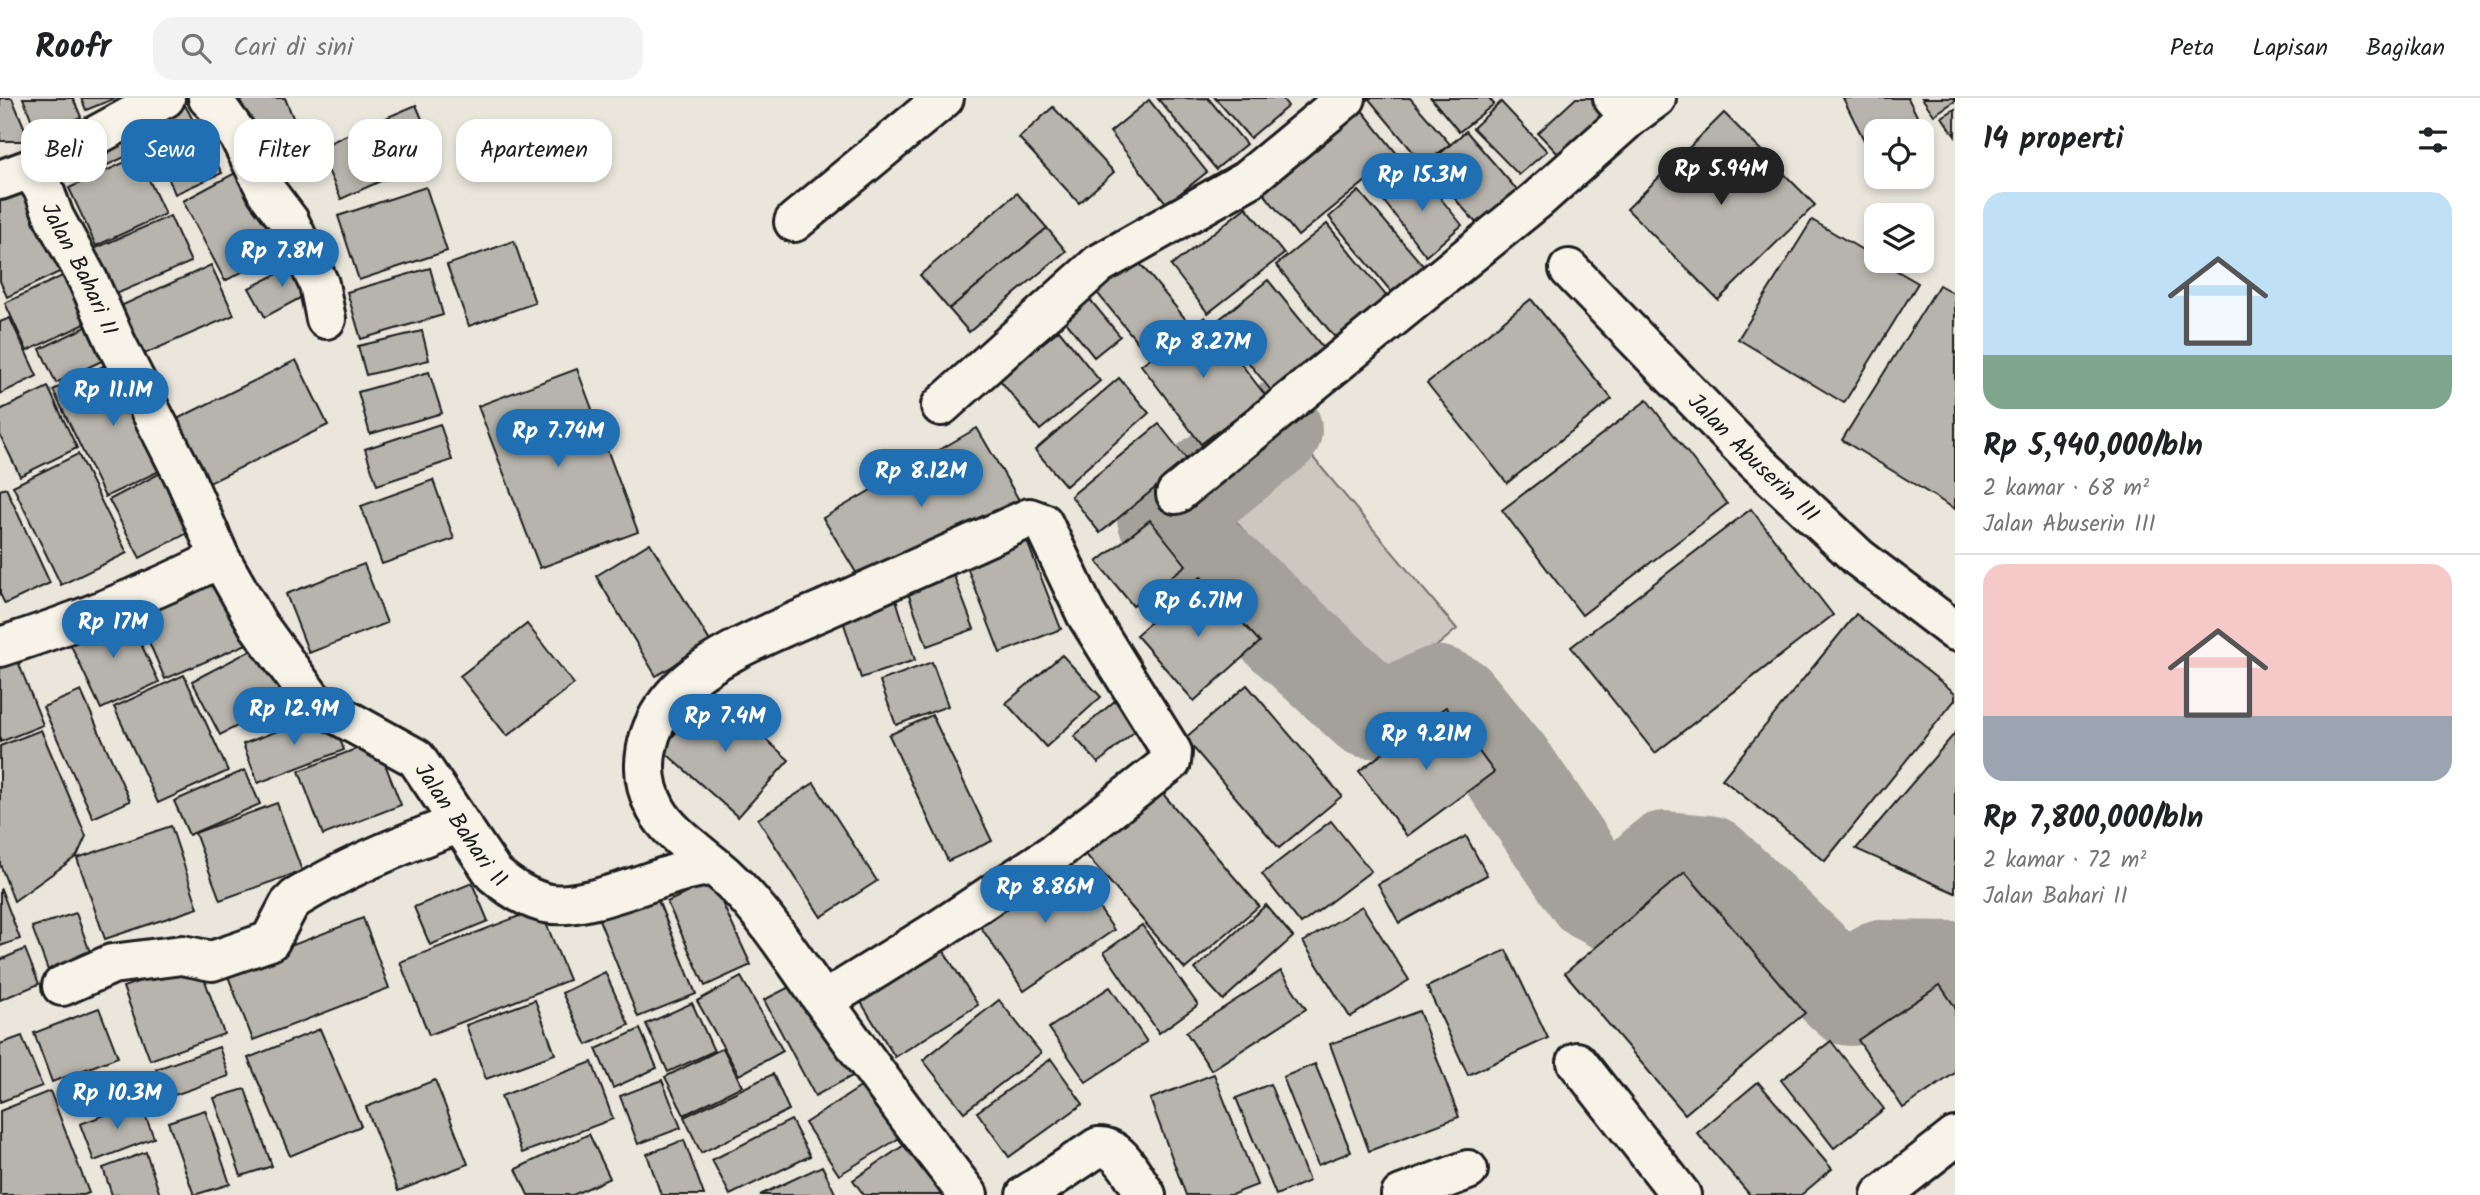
<!DOCTYPE html>
<html lang="id">
<head>
<meta charset="utf-8">
<style>
	:root { --surface:#fff; --page:#f2f2f2; --text:#202124; --muted:#757577; --line:#e0e0e0; --accent:#1f6fb2 }
	body { margin:0; font-family:Kalam,sans-serif; background:var(--page); color:var(--text); height:100vh; display:flex; flex-direction:column; font-size:26px; white-space:nowrap }
	* { box-sizing:border-box; margin:0 }
	p { font-size:23px; color:var(--muted) }
	.icon { flex:none; width:38px; height:38px; fill:none; stroke:currentColor; stroke-width:2; stroke-linecap:round; stroke-linejoin:round }
	.map { position:relative; flex:1; overflow:hidden }
	.details { display:flex; flex-direction:column; background:var(--surface); width:525px }
	.details>* { flex:none }
	.guide { position:absolute; left:21px; top:21px; width:665px; height:63px; display:flex; gap:14px }
	.fabs { position:absolute; left:1864px; top:21px; display:grid; gap:14px }
	.fabs a { display:grid; place-items:center; width:70px; height:70px; border-radius:14px; background:var(--surface); box-shadow:0 4px 10px #0003; font-size:35px }
	.price { position:absolute; translate:-50% -60px; padding:0 16px; border-radius:24px; background:var(--accent); color:#fff; font-size:23px; line-height:46px; filter:drop-shadow(0 2px 4px #0008) }
	.price::after { content:''; position:absolute; left:50%; top:42px; width:21px; height:16px; margin-left:-10px; background:inherit; clip-path:polygon(0 0,100% 0,50% 100%) }
	.price.selected { background:#222; color:#fff }
	ul { padding:0; list-style:none }
	li { display:grid; align-content:center; gap:14px; height:371px; padding:0 28px }
	li+li { border-top:2px solid var(--line) }
	li span { display:grid; place-items:center; height:217px; border-radius:21px; color:#555 }
	li>.icon { margin-inline-start:auto }
	span .icon { width:126px; height:126px; fill:#fffc; stroke-width:1 }
	li b { font-size:30px }
	h2 { display:flex; justify-content:space-between; align-items:center; height:84px; padding:0 28px; font-size:30px }
	.chip { padding:0 24px; border-radius:21px; background:var(--surface); box-shadow:0 4px 10px #0003; font-size:24px; line-height:63px }
	.chip.selected { background:var(--accent); color:#fff }
	header { display:flex; align-items:center; gap:42px; box-sizing:border-box; height:98px; padding:0 35px; background:var(--surface); border-bottom:2px solid var(--line) }
	header strong { font-size:33px }
	nav { display:flex; gap:38px; margin-inline-start:auto; font-size:24px }
	.search { width:490px; height:63px; background:var(--page); display:flex; align-items:center; gap:18px; box-sizing:border-box; padding:0 24px; border-radius:21px; color:var(--muted); font-size:26px }
	main { display:flex; flex:1; min-height:0 }
	.map>svg:first-child { display:block }
	.green { fill:#ccc8c0; stroke:#74726e; stroke-width:2 }
	.lines { fill:none; stroke-linecap:round; stroke-linejoin:round }
	.river { stroke:#a3a19a; stroke-width:96 }
	.building { fill:#b6b4ac; stroke:#1c1c1c; stroke-width:2 }
	.minor-casing { stroke:#1c1c1c; stroke-width:44 }
	.minor { stroke:#f7f3e8; stroke-width:38 }
	.labels { text-anchor:middle; stroke-width:6; stroke-linejoin:round; paint-order:stroke }
	.street-label { font-size:23px; fill:#1c1c1c; stroke:#f7f3e8 }
</style>
</head>
<body>
<header>
<strong>Roofr</strong>
<div class="search"><svg class="icon" aria-label="search" viewBox="0 0 24 24"><circle cx="10" cy="10" r="6"/><path d="M15 15l6 6"/></svg>Cari di sini</div>
<nav><a>Peta</a><a>Lapisan</a><a>Bagikan</a></nav>
</header>
<main>
<div class="map">
<svg width="1955" height="1097" viewBox="0 0 1955 1097">
	<rect width="100%" height="100%" fill="#eae6dc"/>
	<filter id="ink" filterUnits="userSpaceOnUse"><feTurbulence type="fractalNoise" baseFrequency=".0143" numOctaves="2"/><feDisplacementMap in="SourceGraphic" scale="14" xChannelSelector="R" yChannelSelector="G"/><feConvolveMatrix kernelMatrix="1 2 1 2 8 2 1 2 1" color-interpolation-filters="sRGB"/></filter>
	<g filter="url(#ink)">
		<!-- green -->
		<path class="green" d="M1300 344 1457 531 1380 596 1223 408Z"/>
		<g class="lines">
			<!-- river -->
			<path class="river" d="M1274 332 1165 419 1207 463 1369 612 1400 613 1438 596 1454 604 1506 667 1594 796 1615 807 1665 761 1708 765 1850 900 1880 870 1955 871"/>
		</g>
		<!-- building -->
		<g class="building">
			<path d="M0 0H12L30 43H0Z"/>
			<path d="M23 0H73L81 19 37 36Z"/>
			<path d="M81 0H116L86 12Z"/>
			<path d="M181 0 222 75 175 96 142 17Z"/>
			<path d="M247 0H285L305 49 262 68 236 5Z"/>
			<path d="M1208 0 1246 46 1216 71 1158 1Z"/>
			<path d="M1215 0H1282L1288 8 1250 40Z"/>
			<path d="M1368 0H1410L1450 46 1424 67Z"/>
			<path d="M1431 0H1489L1494 6 1459 34Z"/>
			<path d="M1576 0H1596L1611 16 1563 61 1538 35Z"/>
			<path d="M1843 0H1908L1930 44 1922 48V33H1876V66Z"/>
			<path d="M1922 0H1955V3L1934 17Z"/>
			<path d="M1149 2 1207 74 1167 106 1110 34Z"/>
			<path d="M1501 4 1547 53 1519 77 1473 30Z"/>
			<path d="M416 7 438 58 383 82 360 31Z"/>
			<path d="M1053 9 1114 74 1079 105 1019 40Z"/>
			<path d="M1361 11 1398 57 1298 138 1261 92Z"/>
			<path d="M1955 11V38L1942 19Z"/>
			<path d="M1724 15 1815 107 1718 202 1627 111Z"/>
			<path d="M133 26 144 50 71 84 60 59Z"/>
			<path d="M360 31 383 82 341 101 318 50Z"/>
			<path d="M1466 33 1517 92 1478 127 1426 68Z"/>
			<path d="M138 58 165 116 96 148 69 90Z"/>
			<path d="M248 68 289 149 225 183 183 103Z"/>
			<path d="M1418 72 1462 127 1426 158 1383 102Z"/>
			<path d="M32 85 72 168 7 199 0 183V100Z"/>
			<path d="M426 89 447 153 359 182 338 118Z"/>
			<path d="M1359 93 1425 170 1394 197 1329 119Z"/>
			<path d="M1017 95 1047 130 949 211 920 177Z"/>
			<path d="M1246 109 1284 156 1208 215 1171 168Z"/>
			<path d="M170 118 191 164 109 199 89 153Z"/>
			<path d="M1812 122 1876 160V163H1880L1918 185 1844 305 1738 241Z"/>
			<path d="M1327 126 1393 206 1342 248 1276 167Z"/>
			<path d="M1047 130 1066 153 969 234 949 211Z"/>
			<path d="M514 143 535 205 469 228 447 167Z"/>
			<path d="M1129 152 1188 224 1148 257 1089 185Z"/>
			<path d="M301 164 315 192 265 219 249 190Z"/>
			<path d="M211 167 234 217 135 260 114 211Z"/>
			<path d="M430 170 443 217 361 241 347 194Z"/>
			<path d="M75 172 98 220 27 253 5 205Z"/>
			<path d="M1268 182 1334 263 1281 305 1216 224Z"/>
			<path d="M1939 187 1955 196V411L1842 342Z"/>
			<path d="M1083 193 1120 238 1094 259 1057 213Z"/>
			<path d="M1531 201 1612 301 1507 385 1427 285Z"/>
			<path d="M1205 219 1265 297 1201 346 1141 267Z"/>
			<path d="M10 220 37 278 0 296V224Z"/>
			<path d="M98 223 114 257 56 285 40 251Z"/>
			<path d="M1059 232 1100 283 1040 332 999 281Z"/>
			<path d="M422 233 429 262 366 277 358 248Z"/>
			<path d="M120 260 172 367 105 399 53 292Z"/>
			<path d="M296 262 328 327 205 387 173 323Z"/>
			<path d="M577 271 638 434 540 470 478 308Z"/>
			<path d="M429 274 442 315 370 336 358 294Z"/>
			<path d="M1119 280 1149 315 1066 388 1035 352Z"/>
			<path d="M48 289 77 350 20 378 0 337V312Z"/>
			<path d="M1647 302 1727 406 1582 517 1502 412Z"/>
			<path d="M440 326 452 362 377 387 365 351Z"/>
			<path d="M1159 326 1188 363 1100 435 1071 398Z"/>
			<path d="M977 330 1019 402 866 491 823 420Z"/>
			<path d="M78 356 127 455 61 487 13 388Z"/>
			<path d="M168 371 199 429 140 460 109 402Z"/>
			<path d="M433 382 454 441 382 466 361 408Z"/>
			<path d="M6 390 50 485 5 506 0 496V392Z"/>
			<path d="M1751 411 1833 517 1655 655 1571 549Z"/>
			<path d="M1150 422 1186 467 1133 508 1097 464Z"/>
			<path d="M1025 438 1061 531 1000 555 964 461Z"/>
			<path d="M650 445 711 545 656 578 596 478Z"/>
			<path d="M364 466 387 525 309 555 286 496Z"/>
			<path d="M225 473 256 542 165 581 135 512Z"/>
			<path d="M954 478 974 531 927 548 908 495Z"/>
			<path d="M1201 479 1260 544 1194 603 1136 537Z"/>
			<path d="M894 495 915 562 861 580 840 513Z"/>
			<path d="M125 512 159 584 101 611 67 539Z"/>
			<path d="M1856 516 1955 595V602L1825 763 1722 681Z"/>
			<path d="M527 526 574 586 507 638 460 578Z"/>
			<path d="M269 543 297 597 220 637 192 583Z"/>
			<path d="M13 551 43 627 0 644V557Z"/>
			<path d="M1062 557 1101 599 1046 649 1006 605Z"/>
			<path d="M932 564 948 608 896 627 880 583Z"/>
			<path d="M184 577 228 673 158 705 114 609Z"/>
			<path d="M1247 587 1342 698 1279 750 1185 640Z"/>
			<path d="M81 593 130 703 93 720 43 609Z"/>
			<path d="M713 594 789 662 738 719 661 651Z"/>
			<path d="M1117 601 1141 628 1098 665 1074 638Z"/>
			<path d="M1446 609 1494 674 1407 738 1359 673Z"/>
			<path d="M329 613 344 652 258 685 243 646Z"/>
			<path d="M932 617 992 743 948 763 889 637Z"/>
			<path d="M41 632 86 738 77 758 14 803 0 766V648Z"/>
			<path d="M1955 635V795L1856 751Z"/>
			<path d="M376 643 401 707 323 737 299 673Z"/>
			<path d="M245 672 260 706 189 737 174 703Z"/>
			<path d="M814 685 877 783 821 819 758 721Z"/>
			<path d="M1157 689 1259 808 1185 871 1082 752Z"/>
			<path d="M277 705 302 773 220 802 195 735Z"/>
			<path d="M1331 723 1371 773 1301 826 1262 776Z"/>
			<path d="M171 728 198 810 105 841 77 760Z"/>
			<path d="M1466 738 1487 777 1399 825 1378 786Z"/>
			<path d="M1066 761 1114 832 1024 893 976 822Z"/>
			<path d="M1685 774 1805 915 1685 1016 1565 875Z"/>
			<path d="M712 783 751 867 705 888 667 804Z"/>
			<path d="M472 785 488 823 430 847 414 809Z"/>
			<path d="M651 785 696 896 638 919 594 809Z"/>
			<path d="M1 791 20 841 0 848V792Z"/>
			<path d="M1266 807 1293 839 1223 902 1195 871Z"/>
			<path d="M1362 808 1409 882 1350 919 1303 844Z"/>
			<path d="M540 810 569 882 429 937 400 864Z"/>
			<path d="M76 815 92 860 49 875 32 829Z"/>
			<path d="M363 820 389 890 253 942 226 873Z"/>
			<path d="M1142 827 1198 907 1159 935 1104 854Z"/>
			<path d="M936 841 978 907 895 959 854 893Z"/>
			<path d="M25 851 39 886 0 902V862Z"/>
			<path d="M1506 852 1548 940 1468 977 1427 889Z"/>
			<path d="M198 863 224 936 150 962 123 889Z"/>
			<path d="M1281 873 1306 911 1211 972 1186 934Z"/>
			<path d="M605 874 629 927 587 947 562 895Z"/>
			<path d="M741 879 783 953 739 977 697 903Z"/>
			<path d="M803 882 854 977 815 998 764 902Z"/>
			<path d="M1940 887 1955 909V975L1903 1010 1858 942Z"/>
			<path d="M1110 889 1147 944 1086 984 1049 930Z"/>
			<path d="M535 902 555 956 486 981 466 927Z"/>
			<path d="M999 902 1041 955 964 1014 923 962Z"/>
			<path d="M692 905 714 953 668 974 646 926Z"/>
			<path d="M99 910 118 959 52 984 34 935Z"/>
			<path d="M1419 913 1459 1019 1369 1053 1330 946Z"/>
			<path d="M320 931 361 1028 290 1058 248 960Z"/>
			<path d="M640 931 657 970 613 990 596 951Z"/>
			<path d="M22 938 42 988 0 1004V946Z"/>
			<path d="M1831 943 1884 1011 1834 1050 1781 982Z"/>
			<path d="M219 949 229 978 166 1000 156 971Z"/>
			<path d="M723 950 742 988 684 1017 665 979Z"/>
			<path d="M1051 961 1083 1006 1009 1059 977 1014Z"/>
			<path d="M592 964 613 1021 522 1055 501 998Z"/>
			<path d="M1315 966 1351 1054 1318 1067 1283 979Z"/>
			<path d="M773 976 789 1012 701 1055 684 1019Z"/>
			<path d="M1214 976 1257 1087 1231 1097H1186L1150 1001Z"/>
			<path d="M435 982 468 1066 398 1093 366 1009Z"/>
			<path d="M662 982 681 1030 638 1046 620 998Z"/>
			<path d="M1758 984 1832 1071 1801 1097H1750L1697 1035Z"/>
			<path d="M867 985 901 1039 839 1077 805 1025Z"/>
			<path d="M1270 986 1309 1083 1276 1097 1236 1000Z"/>
			<path d="M245 991 272 1068 241 1078 214 1000Z"/>
			<path d="M50 993 89 1095 84 1097H0V1013Z"/>
			<path d="M140 1004 154 1040 94 1063 80 1026Z"/>
			<path d="M205 1012 230 1086 194 1097 168 1024Z"/>
			<path d="M791 1022 810 1058 730 1097 712 1062Z"/>
			<path d="M589 1036 610 1080 573 1097H528L516 1071Z"/>
			<path d="M919 1037 959 1097H864L853 1082Z"/>
			<path d="M684 1042 704 1097H661L647 1056Z"/>
			<path d="M146 1054 160 1097H112L103 1070Z"/>
			<path d="M822 1068 836 1097H760Z"/>
		</g>
		<g class="lines">
			<!-- minor casing -->
			<g class="minor-casing">
				<g id="minor">
					<path d="M208 0 220 12 240 40 267 94 289 123 319 186 326 221"/>
					<path d="M1613 0 1630 19 1656 0"/>
					<path d="M30 71 38 69 165 0"/>
					<path id="s1" d="M0 82 30 71 44 92 54 119 88 182 117 247 185 380 220 460 258 527 313 603 416 660 494 776C509 789 525 800 545 805 581 813 644 784 681 774 691 771 702 769 713 767 761 806 791 859 827 908 873 972 920 1035 968 1097"/>
					<path d="M794 124 944 0"/>
					<path id="s2" d="M1569 171 1748 356 1859 460 1955 533"/>
					<path d="M941 308 1099 166 1247 82 1346 0"/>
					<path d="M1176 396 1537 102 1630 19"/>
					<path d="M0 549C75 525 149 496 220 460"/>
					<path d="M713 767C694 751 668 733 656 711 635 673 646 629 673 598 706 558 783 530 830 509 896 480 963 450 1029 420L1043 425 1086 516 1172 654 1171 664 1054 755 940 831 824 903"/>
					<path d="M62 888 112 866 182 857 212 863 270 843 289 807 296 800C345 770 404 745 458 726"/>
					<path d="M1577 964 1681 1097"/>
					<path d="M1026 1097 1098 1049C1121 1048 1134 1080 1146 1097"/>
					<path d="M1401 1097 1468 1072"/>
					<path d="M1881 1097 1955 1039"/>
				</g>
			</g>
			<!-- minor -->
			<use href="#minor" class="minor"/>
		</g>
	</g>
	<g class="labels">
		<!-- street labels -->
		<g class="street-label">
			<text dy="8" stroke="none"><textPath href="#s1" startOffset="144">Jalan Bahari II</textPath></text>
			<text dy="8" stroke="none"><textPath href="#s2" startOffset="264">Jalan Abuserin III</textPath></text>
			<text dy="8" stroke="none"><textPath href="#s1" startOffset="835">Jalan Bahari II</textPath></text>
		</g>
	</g>
</svg>
<div class="fabs">
<a><svg class="icon" aria-label="locate" viewBox="0 0 24 24"><circle cx="12" cy="12" r="6"/><path d="M12 2v4M12 18v4M2 12h4M18 12h4"/></svg></a>
<a><svg class="icon" aria-label="layers" viewBox="0 0 24 24"><path d="M12 4l9 5-9 5-9-5zM3 14l9 5 9-5"/></svg></a>
</div>
<b class="price selected" style="left:1721px;top:109px">Rp 5.94M</b>
<b class="price" style="left:1422px;top:115px">Rp 15.3M</b>
<b class="price" style="left:282px;top:191px">Rp 7.8M</b>
<b class="price" style="left:1203px;top:282px">Rp 8.27M</b>
<b class="price" style="left:113px;top:330px">Rp 11.1M</b>
<b class="price" style="left:558px;top:371px">Rp 7.74M</b>
<b class="price" style="left:921px;top:411px">Rp 8.12M</b>
<b class="price" style="left:1198px;top:541px">Rp 6.71M</b>
<b class="price" style="left:113px;top:562px">Rp 17M</b>
<b class="price" style="left:294px;top:649px">Rp 12.9M</b>
<b class="price" style="left:725px;top:656px">Rp 7.4M</b>
<b class="price" style="left:1426px;top:674px">Rp 9.21M</b>
<b class="price" style="left:1045px;top:827px">Rp 8.86M</b>
<b class="price" style="left:117px;top:1033px">Rp 10.3M</b>
<div class="guide">
<a class="chip">Beli</a>
<a class="chip selected">Sewa</a>
<a class="chip">Filter</a>
<a class="chip">Baru</a>
<a class="chip">Apartemen</a>
</div>
</div>
<section class="details">
<h2>14 properti<svg class="icon" aria-label="filters" viewBox="0 0 24 24"><path d="M4 7h16M4 17h16"/><circle cx="9" cy="7" r="2"/><circle cx="15" cy="17" r="2"/></svg></h2>
<ul>
<li><span style="background:linear-gradient(#bfe0f5 75%,#7fa58c 0)"><svg class="icon" aria-label="home" viewBox="0 0 24 24"><path d="M3 11l9-7 9 7M6 9v11h12V9"/></svg></span><div><b>Rp 5,940,000/bln</b><p>2 kamar · 68 m²</p><p>Jalan Abuserin III</p></div></li>
<li><span style="background:linear-gradient(#f6c9c9 70%,#9aa5b1 0)"><svg class="icon" aria-label="home" viewBox="0 0 24 24"><path d="M3 11l9-7 9 7M6 9v11h12V9"/></svg></span><div><b>Rp 7,800,000/bln</b><p>2 kamar · 72 m²</p><p>Jalan Bahari II</p></div></li>
</ul>
</section>
</main>
</body>
</html>
